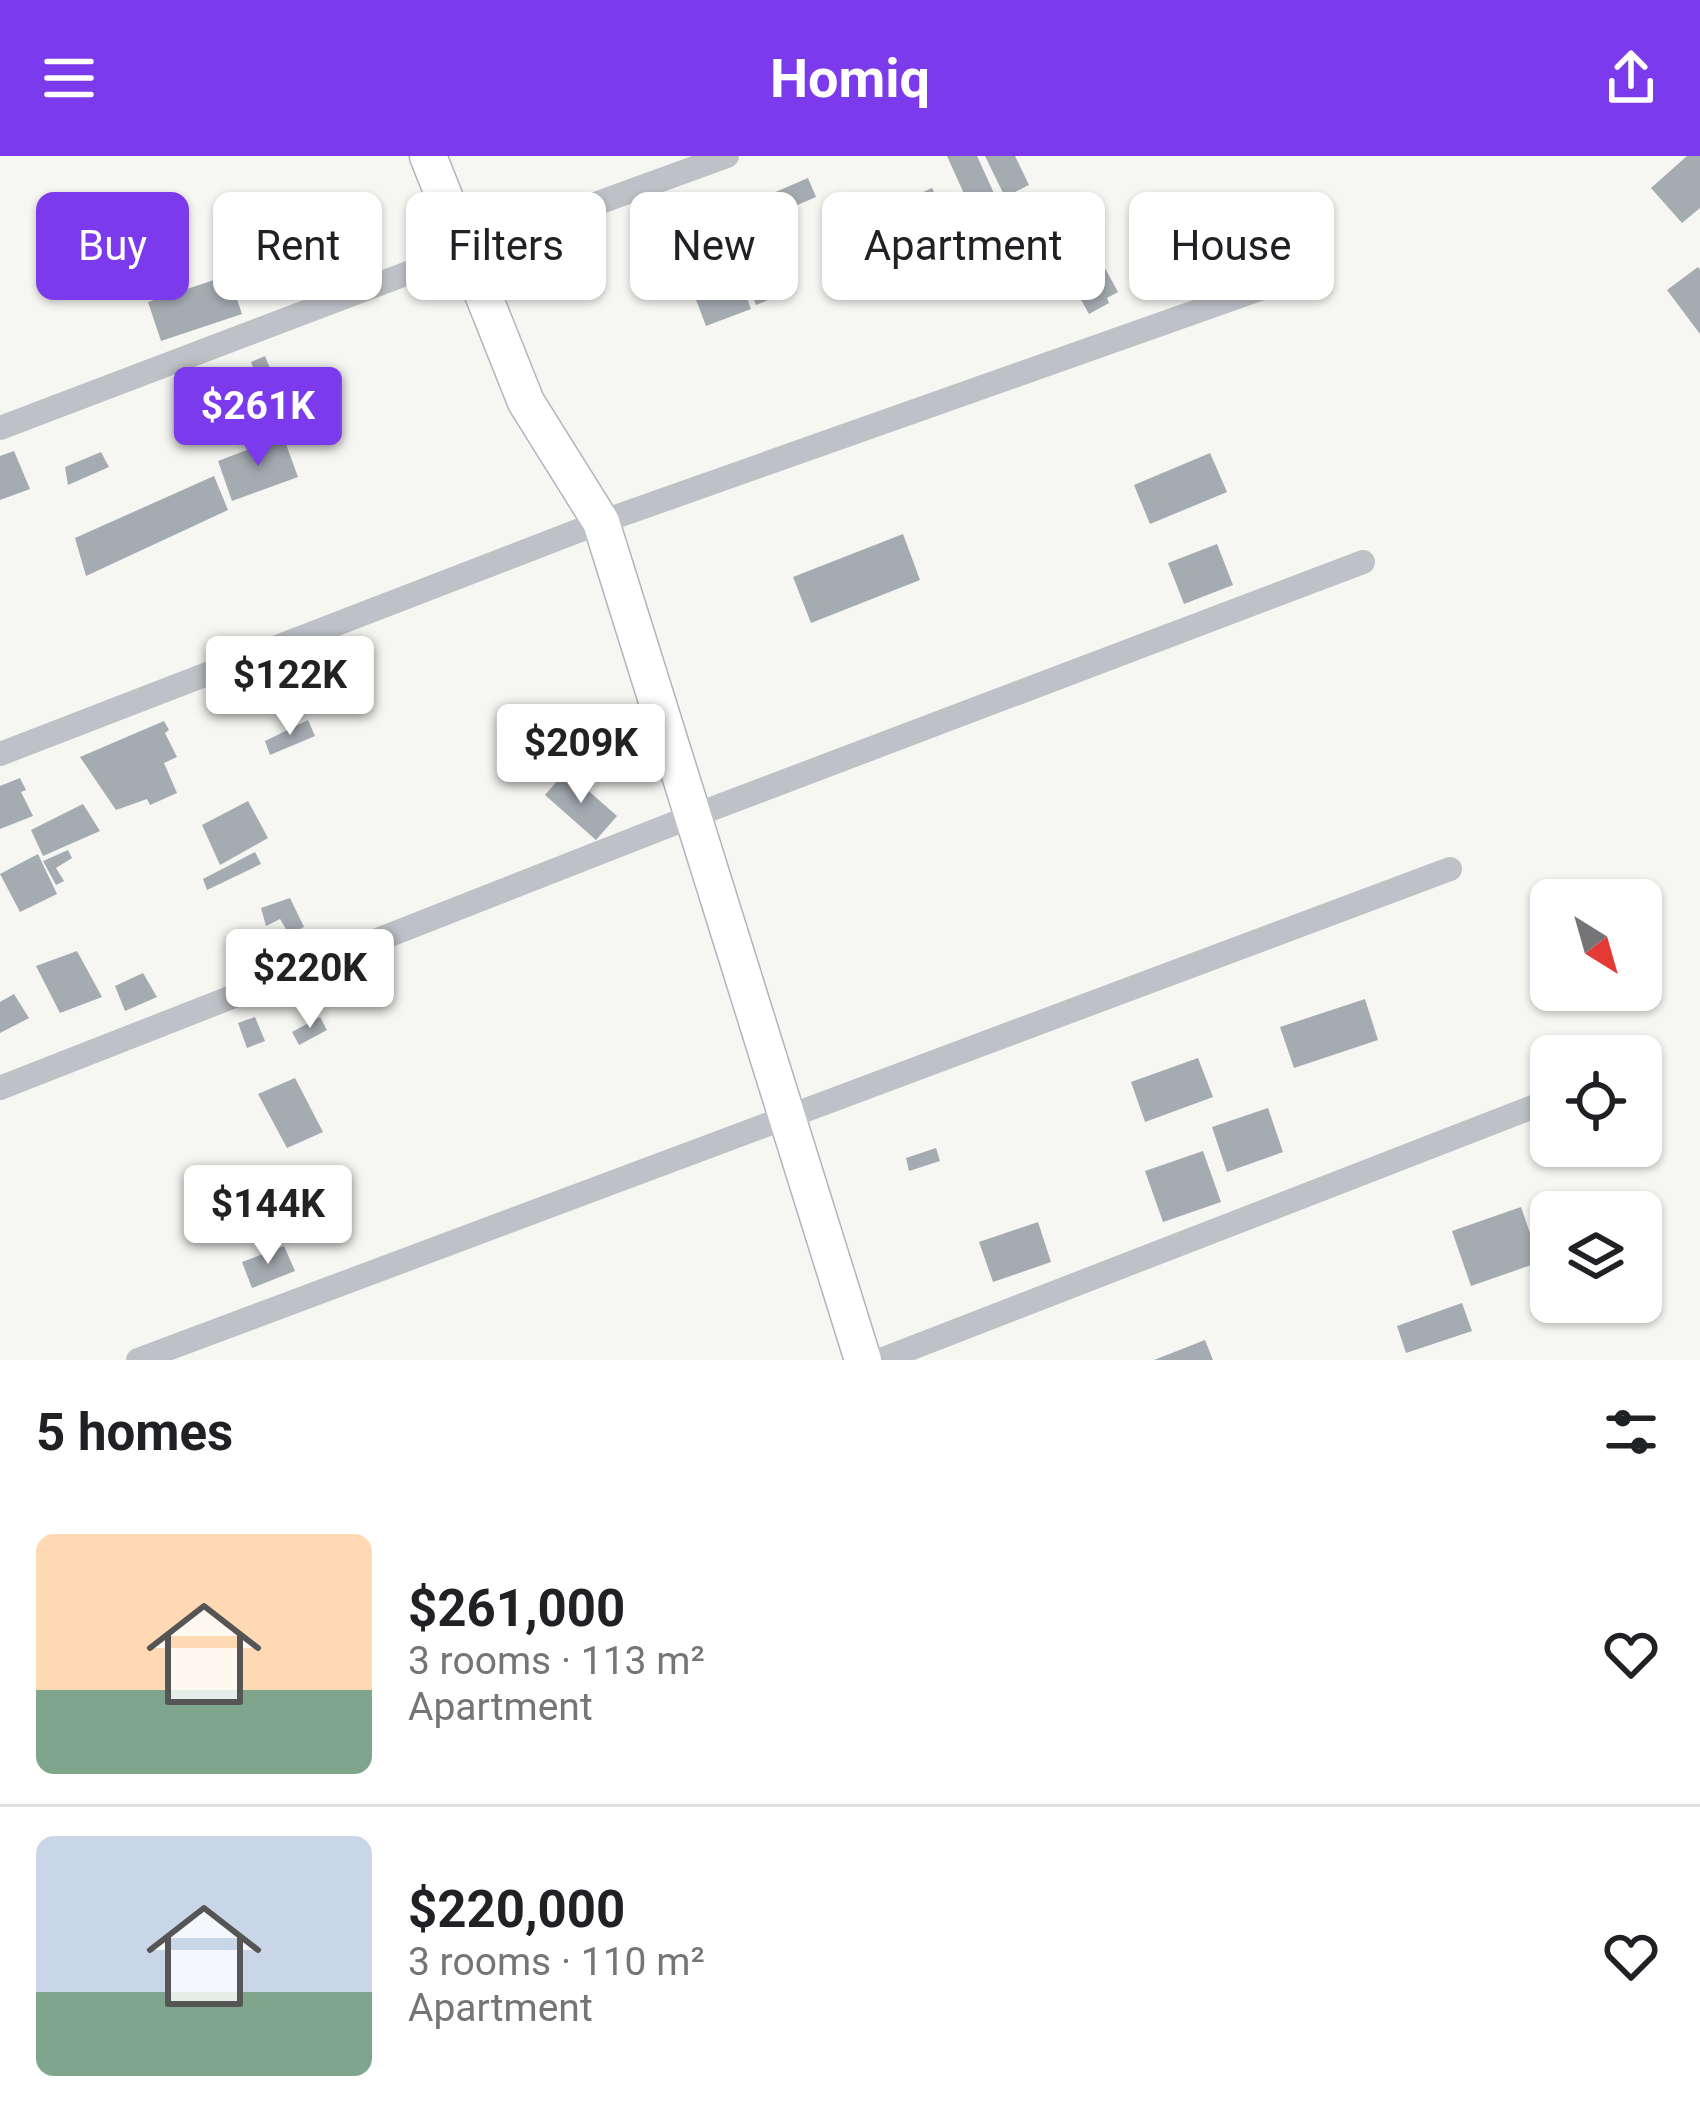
<!DOCTYPE html>
<html lang="en">
<head>
<meta charset="utf-8">
<style>
	:root { --surface:#fff; --page:#f6f6f6; --text:#202124; --muted:#757577; --line:#e0e0e0; --accent:#7c3aed }
	body { margin:0; font-family:Roboto,sans-serif; background:var(--page); color:var(--text); height:100vh; display:flex; flex-direction:column; font-size:45px; white-space:nowrap }
	* { box-sizing:border-box; margin:0 }
	p { font-size:39px; color:var(--muted) }
	.icon { flex:none; width:66px; height:66px; fill:none; stroke:currentColor; stroke-width:2; stroke-linecap:round; stroke-linejoin:round }
	.map { position:relative; height:1204px; overflow:hidden }
	.drawer { display:flex; flex-direction:column; background:var(--surface); flex:1 }
	.drawer>* { flex:none }
	.top-card { position:absolute; left:36px; top:36px; width:1629px; height:108px; display:flex; gap:24px }
	.needle { width:78px; rotate:143deg }
	.buttons { position:absolute; left:1530px; top:723px; display:grid; gap:24px }
	.buttons a { display:grid; place-items:center; width:132px; height:132px; border-radius:18px; background:var(--surface); box-shadow:0 3px 9px #0004; font-size:60px }
	.price { position:absolute; translate:-50% -102px; padding:0 27px; border-radius:12px; background:#fff; color:#222; font-size:39px; line-height:78px; filter:drop-shadow(0 3px 6px #0008) }
	.price::after { content:''; position:absolute; left:50%; top:72px; width:36px; height:27px; margin-left:-18px; background:inherit; clip-path:polygon(0 0,100% 0,50% 100%) }
	.price.selected { background:var(--accent); color:#fff }
	ul { padding:0; list-style:none }
	li { display:flex; align-items:center; gap:36px; height:300px; padding:0 36px }
	li+li { border-top:3px solid var(--line) }
	li span { display:grid; place-items:center; flex:none; width:336px; height:240px; border-radius:18px; color:#555 }
	li>.icon { margin-inline-start:auto }
	span .icon { width:144px; height:144px; fill:#fffc; stroke-width:1 }
	li b { font-size:51px }
	h2 { display:flex; justify-content:space-between; align-items:center; height:144px; padding:0 36px; font-size:51px }
	.pill { padding:0 42px; border-radius:18px; background:var(--surface); box-shadow:0 3px 9px #0004; font-size:42px; line-height:108px }
	.pill.selected { background:var(--accent); color:#fff }
	header { display:flex; justify-content:space-between; align-items:center; height:156px; padding:0 36px; background:var(--accent); color:#fff; font-size:54px; font-weight:700 }
	.map>svg:first-child { display:block }
	.building { fill:#a4abb1 }
	.lines { fill:none; stroke-linecap:round; stroke-linejoin:round }
	.secondary-casing { stroke:#b1b5b9; stroke-width:39 }
	.street { stroke:#bec1c5; stroke-width:24 }
	.secondary { stroke:#fff; stroke-width:36 }
</style>
</head>
<body>
<header><svg class="icon" aria-label="menu" viewBox="0 0 24 24"><path d="M4 6h16M4 12h16M4 18h16"/></svg>Homiq<svg class="icon" aria-label="share" viewBox="0 0 24 24"><path d="M12 15V3M7 8l5-5 5 5M5 13v7h14v-7"/></svg></header>
<div class="map">
<svg width="1700" height="1204" viewBox="0 0 1700 1204">
	<rect width="100%" height="100%" fill="#f6f6f3"/>
	<!-- building -->
	<g class="building">
		<path d="M947 0H977L1014 81 989 93Z"/>
		<path d="M985 0H1015L1029 29 1005 41Z"/>
		<path d="M1687 0H1700V52L1682 67 1651 32Z"/>
		<path d="M808 22 816 41 767 62 759 43Z"/>
		<path d="M932 32 949 67 906 86 890 51Z"/>
		<path d="M882 48 900 90 855 109 838 67Z"/>
		<path d="M1095 94 1118 136 1107 142 1109 147 1089 158 1063 112Z"/>
		<path d="M784 105 795 133 756 149 745 121Z"/>
		<path d="M1698 111 1700 114V178L1667 134Z"/>
		<path d="M229 119 242 158 161 185 148 146Z"/>
		<path d="M740 123 751 153 706 170 695 141Z"/>
		<path d="M265 200 287 255 270 262 251 206Z"/>
		<path d="M203 224 211 251 194 258 183 229Z"/>
		<path d="M283 280 298 321 232 345 218 305Z"/>
		<path d="M14 295 30 333 0 344V300Z"/>
		<path d="M101 296 109 311 68 329 65 311Z"/>
		<path d="M1210 297 1227 336 1150 368 1134 329Z"/>
		<path d="M214 320 228 354 86 420 75 382Z"/>
		<path d="M903 378 920 424 811 467 793 421Z"/>
		<path d="M1217 388 1233 429 1184 448 1168 407Z"/>
		<path d="M308 564 315 580 270 599 265 585Z"/>
		<path d="M164 565 169 574 165 577 177 601 164 607 177 637 150 649 147 643 116 654 80 601Z"/>
		<path d="M566 615 617 660 596 684 545 639Z"/>
		<path d="M20 622 26 634 21 636 33 660 0 673V630Z"/>
		<path d="M248 645 268 682 220 709 202 669Z"/>
		<path d="M83 648 100 675 43 700 31 674Z"/>
		<path d="M68 694 72 702 56 712 64 725 56 729 43 705Z"/>
		<path d="M255 696 261 708 207 734 203 723Z"/>
		<path d="M38 698 57 738 20 756 0 718Z"/>
		<path d="M290 742 304 771 298 774 300 779 292 783 280 763 266 770 261 752Z"/>
		<path d="M77 795 102 841 60 857 36 810Z"/>
		<path d="M143 817 157 841 125 855 115 830Z"/>
		<path d="M14 838 29 862 0 877V846Z"/>
		<path d="M1365 843 1378 884 1294 912 1280 871Z"/>
		<path d="M255 861 265 885 247 892 238 867Z"/>
		<path d="M320 861 327 874 299 889 292 876Z"/>
		<path d="M1198 902 1213 941 1145 966 1131 926Z"/>
		<path d="M295 922 323 976 287 992 258 938Z"/>
		<path d="M1268 952 1283 996 1227 1016 1212 971Z"/>
		<path d="M936 992 940 1005 909 1015 906 1002Z"/>
		<path d="M1203 995 1221 1046 1163 1066 1145 1015Z"/>
		<path d="M1521 1051 1540 1106 1471 1130 1452 1075Z"/>
		<path d="M1038 1066 1051 1106 993 1126 979 1086Z"/>
		<path d="M284 1090 295 1115 252 1132 242 1106Z"/>
		<path d="M1462 1147 1472 1175 1406 1197 1397 1170Z"/>
		<path d="M1205 1184 1213 1204H1154Z"/>
	</g>
	<g class="lines">
		<!-- secondary casing -->
		<g class="secondary-casing">
			<path id="secondary" d="M428 0 526 246 601 366 863 1204"/>
		</g>
		<!-- street -->
		<g class="street">
			<path d="M0 272 466 95 727 0"/>
			<path d="M0 598 601 366 1260 133"/>
			<path d="M0 932 693 660 1363 406"/>
			<path d="M138 1204 1450 713"/>
			<path d="M881 1204 1551 944"/>
		</g>
		<!-- secondary -->
		<use href="#secondary" class="secondary"/>
	</g>
</svg>
<div class="buttons">
<a><svg class="needle" viewBox="-14 -14 28 28"><path d="M0-13l5 13h-10z" fill="#e53935"/><path d="M0 13l5-13h-10z" fill="#757577"/></svg></a>
<a><svg class="icon" aria-label="locate" viewBox="0 0 24 24"><circle cx="12" cy="12" r="6"/><path d="M12 2v4M12 18v4M2 12h4M18 12h4"/></svg></a>
<a><svg class="icon" aria-label="layers" viewBox="0 0 24 24"><path d="M12 4l9 5-9 5-9-5zM3 14l9 5 9-5"/></svg></a>
</div>
<b class="price selected" style="left:258px;top:313px">$261K</b>
<b class="price" style="left:290px;top:582px">$122K</b>
<b class="price" style="left:581px;top:650px">$209K</b>
<b class="price" style="left:310px;top:875px">$220K</b>
<b class="price" style="left:268px;top:1111px">$144K</b>
<div class="top-card">
<a class="pill selected">Buy</a>
<a class="pill">Rent</a>
<a class="pill">Filters</a>
<a class="pill">New</a>
<a class="pill">Apartment</a>
<a class="pill">House</a>
</div>
</div>
<section class="drawer">
<h2>5 homes<svg class="icon" aria-label="filters" viewBox="0 0 24 24"><path d="M4 7h16M4 17h16"/><circle cx="9" cy="7" r="2"/><circle cx="15" cy="17" r="2"/></svg></h2>
<ul>
<li><span style="background:linear-gradient(#ffd9b3 65%,#7fa58c 0)"><svg class="icon" aria-label="home" viewBox="0 0 24 24"><path d="M3 11l9-7 9 7M6 9v11h12V9"/></svg></span><div><b>$261,000</b><p>3 rooms · 113 m²</p><p>Apartment</p></div><svg class="icon" aria-label="heart" viewBox="0 0 24 24"><path d="M12 20l-8-8c-3-5 5-10 8-4 3-6 11-1 8 4z"/></svg></li>
<li><span style="background:linear-gradient(#c9d6e8 65%,#7fa58c 0)"><svg class="icon" aria-label="home" viewBox="0 0 24 24"><path d="M3 11l9-7 9 7M6 9v11h12V9"/></svg></span><div><b>$220,000</b><p>3 rooms · 110 m²</p><p>Apartment</p></div><svg class="icon" aria-label="heart" viewBox="0 0 24 24"><path d="M12 20l-8-8c-3-5 5-10 8-4 3-6 11-1 8 4z"/></svg></li>
</ul>
</section>
</body>
</html>
